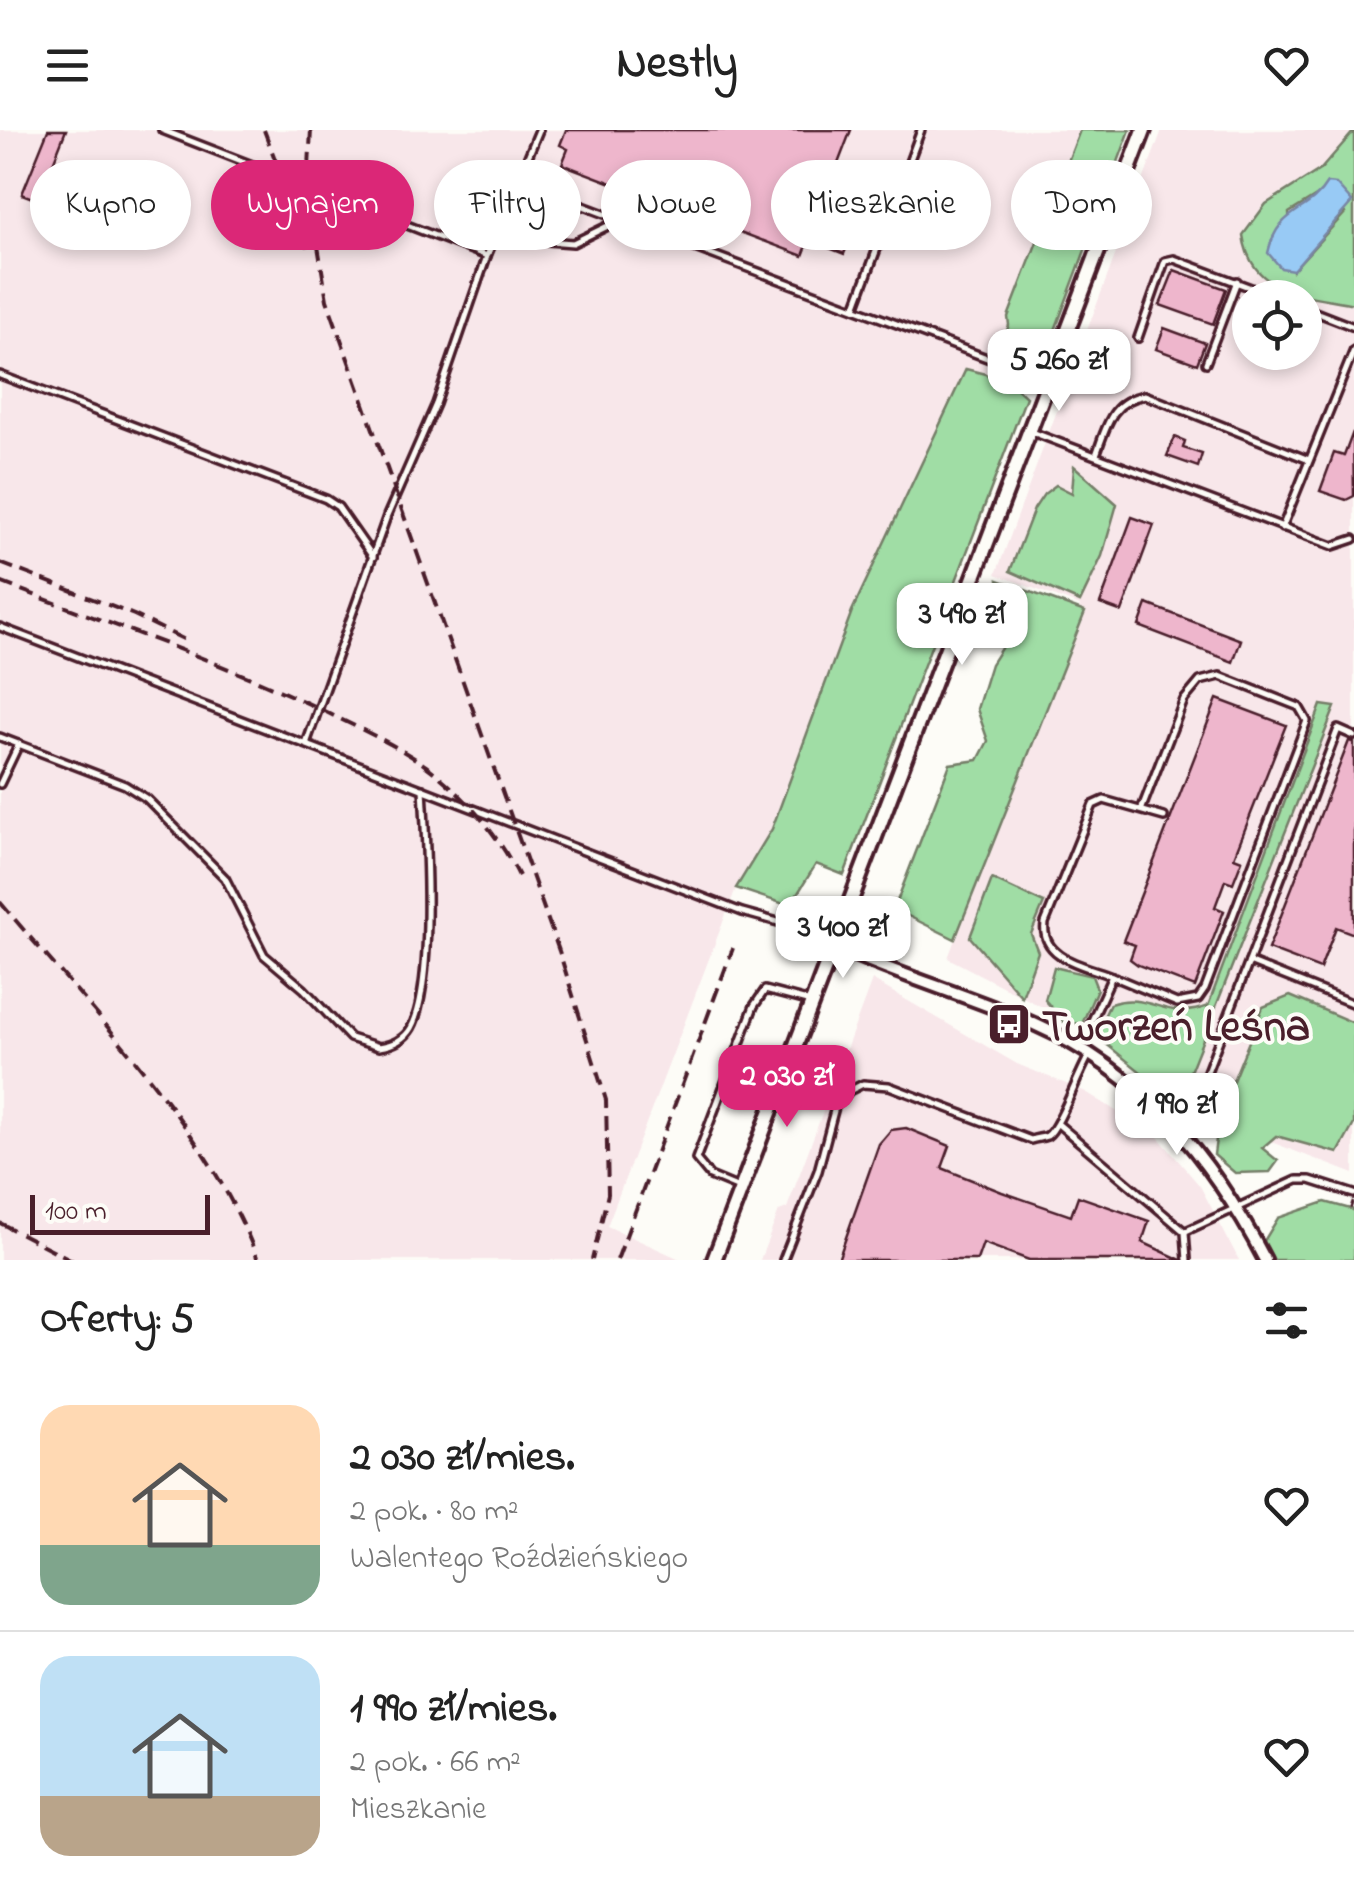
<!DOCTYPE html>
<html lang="pl">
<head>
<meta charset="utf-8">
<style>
	:root { --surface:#fff; --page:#f6f6f6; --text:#222; --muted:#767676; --line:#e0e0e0; --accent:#db2777 }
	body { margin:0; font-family:"Indie Flower",sans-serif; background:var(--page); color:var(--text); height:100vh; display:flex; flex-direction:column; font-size:38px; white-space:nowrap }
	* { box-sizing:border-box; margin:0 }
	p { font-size:32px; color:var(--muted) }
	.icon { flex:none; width:55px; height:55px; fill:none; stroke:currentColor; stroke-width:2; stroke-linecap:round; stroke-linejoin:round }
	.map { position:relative; height:1130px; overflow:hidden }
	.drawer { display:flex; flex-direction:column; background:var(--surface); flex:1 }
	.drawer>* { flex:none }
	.top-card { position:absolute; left:30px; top:30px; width:1295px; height:90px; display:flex; gap:20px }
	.fabs { position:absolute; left:1232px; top:150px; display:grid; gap:20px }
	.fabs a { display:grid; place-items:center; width:90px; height:90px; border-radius:50%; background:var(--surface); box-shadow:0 5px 15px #0003; font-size:50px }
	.scale { position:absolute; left:30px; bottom:25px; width:180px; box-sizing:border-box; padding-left:10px; border:5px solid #4a1f2b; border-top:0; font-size:28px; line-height:35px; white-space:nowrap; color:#4a1f2b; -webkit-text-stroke:8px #fdfcf7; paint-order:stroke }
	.price { position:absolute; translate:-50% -85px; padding:0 22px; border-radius:20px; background:#fff; color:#222; font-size:32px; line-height:65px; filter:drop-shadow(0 2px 5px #0008) }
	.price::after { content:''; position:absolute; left:50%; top:60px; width:30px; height:22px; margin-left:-15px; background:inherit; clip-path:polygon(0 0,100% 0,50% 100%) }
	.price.active { background:var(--accent); color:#fff }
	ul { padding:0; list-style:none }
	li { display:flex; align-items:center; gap:30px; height:250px; padding:0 40px }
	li+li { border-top:2px solid var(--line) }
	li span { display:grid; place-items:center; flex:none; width:280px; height:200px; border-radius:30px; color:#555 }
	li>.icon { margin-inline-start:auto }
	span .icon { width:120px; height:120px; fill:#fffc; stroke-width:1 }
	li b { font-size:42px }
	h2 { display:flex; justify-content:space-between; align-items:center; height:120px; padding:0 40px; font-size:42px }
	.pill { padding:0 35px; border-radius:45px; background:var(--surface); box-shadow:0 5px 15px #0003; font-size:35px; line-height:90px }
	.pill.active { background:var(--accent); color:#fff }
	header { display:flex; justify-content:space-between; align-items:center; height:130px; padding:0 40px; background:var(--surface); font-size:45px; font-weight:800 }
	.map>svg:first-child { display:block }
	.built { fill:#f8e7ea; fill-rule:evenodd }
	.green { fill:#a0dda5; stroke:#757e68; stroke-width:2.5; fill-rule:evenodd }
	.water { fill:#98caf5; stroke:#7986a4; stroke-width:2.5 }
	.building { fill:#eeb6cc; stroke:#4a1f2b; stroke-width:2.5 }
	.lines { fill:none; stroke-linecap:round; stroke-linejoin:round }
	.service-casing { stroke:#4a1f2b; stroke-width:12 }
	.minor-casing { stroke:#4a1f2b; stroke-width:18 }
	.tertiary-casing { stroke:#4a1f2b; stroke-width:20 }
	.path { stroke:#4a1f2b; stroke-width:2.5; stroke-dasharray:8 8; stroke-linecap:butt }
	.service { stroke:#fdfcf7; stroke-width:5 }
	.minor { stroke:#fdfcf7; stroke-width:10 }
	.tertiary { stroke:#fdfcf7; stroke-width:12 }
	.rail { stroke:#4a1f2b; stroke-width:4; stroke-dasharray:15 8; stroke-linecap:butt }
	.labels { text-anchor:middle; stroke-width:8; stroke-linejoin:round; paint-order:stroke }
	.poi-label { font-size:45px; font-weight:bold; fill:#4a1f2b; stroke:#fdfcf7; text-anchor:start }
</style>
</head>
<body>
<header><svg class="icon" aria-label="menu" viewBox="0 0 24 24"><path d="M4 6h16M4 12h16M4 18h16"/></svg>Nestly<svg class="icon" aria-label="heart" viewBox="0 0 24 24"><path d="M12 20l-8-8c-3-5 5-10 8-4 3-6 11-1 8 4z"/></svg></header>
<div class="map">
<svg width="1354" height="1130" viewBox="0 0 1354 1130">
	<rect width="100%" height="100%" fill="#fdfcf7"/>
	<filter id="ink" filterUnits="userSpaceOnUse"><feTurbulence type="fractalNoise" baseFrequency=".01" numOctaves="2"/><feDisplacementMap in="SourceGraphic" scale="20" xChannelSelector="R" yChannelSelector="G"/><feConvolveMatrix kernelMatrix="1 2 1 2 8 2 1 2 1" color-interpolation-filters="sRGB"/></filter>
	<g filter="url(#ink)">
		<!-- built -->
		<g class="built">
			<path d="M0 0H1080L1008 187 1009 195 999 221 784 775 736 758 607 1096 682 1130H0Z"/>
			<path d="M1162 0H1354V1044L1212 989 1179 972 1154 947 1071 892 948 828 1080 476 996 444ZM1250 168H1305V222H1250Z"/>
			<path d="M872 850 1017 934 1086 962 1159 1008 1200 1056 1239 1130H760L779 1081 787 1078Z"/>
		</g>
		<!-- green -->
		<g class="green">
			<path d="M1080 0H1130L1048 219 1022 230 999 221 1009 195 1008 187Z"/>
			<path d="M1354 1V174C1305 164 1251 165 1243 105L1266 74 1321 39ZM1321 63 1345 83 1293 140 1289 83Z"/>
			<path d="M966 239 1008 250 1026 267 844 745 816 734 790 776 736 758 772 699 852 481Z"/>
			<path d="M1074 336 1117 374 1102 426 1080 472 1010 441 1034 379 1044 364 1056 355 1072 363Z"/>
			<path d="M998 450 1085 482 955 809 894 779 950 634 978 630 988 611 977 579 991 534 1007 509Z"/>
			<path d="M1321 575 1335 577 1178 972 1095 905 1110 874C1150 860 1165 893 1208 876Z"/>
			<path d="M992 749 1044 773 1031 804 1038 822 1022 867 970 807Z"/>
			<path d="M1054 837 1092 846 1097 859 1082 894 1064 892 1045 870Z"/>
			<path d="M1290 866 1354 893V994L1338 1023 1276 1006 1262 1018 1278 1031 1270 1042 1235 1043 1214 1025 1219 985 1263 877Z"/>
			<path d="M1325 1072 1354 1080V1130H1274L1264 1111 1278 1088Z"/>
		</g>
		<!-- water -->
		<path class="water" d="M1327 53 1336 54 1352 72 1293 140 1281 138 1268 123C1278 77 1308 85 1327 53Z"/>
		<!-- building -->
		<g class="building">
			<path d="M48 0H66L43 58 84 74 79 86 22 64Z"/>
			<path d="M566 0H851L814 96 850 109 844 124 809 110 803 126 562 34 568 19 560 15Z"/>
			<path d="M1174 140 1226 159 1213 194 1160 175Z"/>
			<path d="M1164 198 1205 213 1197 234 1156 219Z"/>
			<path d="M1353 302 1354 366 1346 370 1320 361 1334 323 1344 326Z"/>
			<path d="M1175 307 1185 311 1183 318 1202 324 1198 337 1167 326Z"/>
			<path d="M1132 387 1154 395 1122 482 1100 474Z"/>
			<path d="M1147 474 1241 510 1233 532 1139 496Z"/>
			<path d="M1217 569 1286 595 1234 727 1242 730 1233 753 1225 750 1215 777 1224 781 1195 857 1138 835 1130 829 1135 815 1123 811Z"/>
			<path d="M1349 611 1354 612V804L1336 797 1320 839 1268 819Z"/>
			<path d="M906 998 950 1016 942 1038 1002 1062 1071 1086 1078 1066 1149 1091 1142 1112 1181 1130H1029L983 1113 977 1130H838L879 1014 891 1000Z"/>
		</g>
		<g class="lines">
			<!-- service casing -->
			<g class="service-casing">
				<g id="service">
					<path d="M162 0 487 126"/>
					<path d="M497 107 573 113 620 90"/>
					<path d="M524 109 553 72 562 68 1048 251"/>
					<path d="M855 178 921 0"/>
					<path d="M1305 178 1354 197"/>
					<path d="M1138 208 1165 131 1174 129 1278 168"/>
					<path d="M1206 233 1237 151"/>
					<path d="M0 245 326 369 338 377 373 427"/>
					<path d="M1032 302 1333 416 1354 409"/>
					<path d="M1096 325C1107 295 1111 271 1145 265L1309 330"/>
					<path d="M1282 398 1354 220"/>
					<path d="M0 497 742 782 807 800"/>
					<path d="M0 607 125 655 147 669 225 748 264 825 304 859 350 908 379 917C393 915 404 910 411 898 435 855 426 711 423 659"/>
					<path d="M306 614 387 386 436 274 487 126 539 0"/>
					<path d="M0 654 19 614"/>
					<path d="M1249 832 1354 874"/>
					<path d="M1112 846C1086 836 1040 829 1045 793L1093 675 1104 670 1164 687"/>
					<path d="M1080 917 1112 846 1177 873 1198 869 1205 859 1307 591 1299 577 1220 546 1200 551 1184 570 1142 678"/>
					<path d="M1058 994 1185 1102 1187 1130"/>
					<path d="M1174 994 1195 973 1338 599 1354 606"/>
					<path d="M739 1058 710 1046 696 1029 754 876 765 860 811 872"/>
					<path d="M1186 1101 1297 1050H1310L1354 1064"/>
					<path d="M783 1130 818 1041 835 977 849 961 863 954 889 956 1031 1010C1036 1008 1042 1008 1047 1006 1059 999 1079 941 1090 924"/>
				</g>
			</g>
			<!-- minor casing -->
			<g class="minor-casing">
				<path id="minor" d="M808 800C822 806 834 816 848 822 909 849 973 867 1034 894 1141 941 1212 1028 1265 1130"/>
			</g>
			<!-- tertiary casing -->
			<g class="tertiary-casing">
				<path id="tertiary" d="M714 1130 1144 0"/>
			</g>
			<!-- path -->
			<g class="path">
				<path d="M1070 232 1078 212"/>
				<path d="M1353 1071 1350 1080 1354 1081"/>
			</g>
			<!-- service -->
			<use href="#service" class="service"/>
			<!-- minor -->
			<use href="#minor" class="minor"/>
			<!-- tertiary -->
			<use href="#tertiary" class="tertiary"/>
			<!-- rail -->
			<g class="rail">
				<path d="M264 0 308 117"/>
				<path d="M311 0 308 56 327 170 559 821 606 970 608 1064 592 1130"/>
				<path d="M0 433 134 485 185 510"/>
				<path d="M0 452C109 494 221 531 326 582 360 599 395 614 426 636 463 663 499 706 519 746"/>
				<path d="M0 772C90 879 209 999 258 1130"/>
				<path d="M0 1093 72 1130"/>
				<path d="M617 1130 733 818"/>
			</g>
		</g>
	</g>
	<!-- icons -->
	<defs>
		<g id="bus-square" transform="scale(2.25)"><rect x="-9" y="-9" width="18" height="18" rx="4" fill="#4a1f2b" stroke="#fdfcf7"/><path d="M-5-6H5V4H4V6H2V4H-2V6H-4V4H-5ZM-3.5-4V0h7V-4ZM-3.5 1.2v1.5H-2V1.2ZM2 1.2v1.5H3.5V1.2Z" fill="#fff"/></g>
	</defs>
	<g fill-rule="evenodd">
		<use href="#bus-square" x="1009" y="894"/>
	</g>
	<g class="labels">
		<!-- poi labels -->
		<g class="poi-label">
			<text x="1042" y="910">Tworzeń Leśna</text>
		</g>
	</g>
</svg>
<div class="fabs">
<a><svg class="icon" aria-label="locate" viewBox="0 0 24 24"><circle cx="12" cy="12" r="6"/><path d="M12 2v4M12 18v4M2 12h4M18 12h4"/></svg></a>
</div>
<div class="scale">100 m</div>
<b class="price" style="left:1059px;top:284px">5 260 zł</b>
<b class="price" style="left:962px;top:538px">3 490 zł</b>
<b class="price" style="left:843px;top:851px">3 400 zł</b>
<b class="price active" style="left:787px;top:1000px">2 030 zł</b>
<b class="price" style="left:1177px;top:1028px">1 990 zł</b>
<div class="top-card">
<a class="pill">Kupno</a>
<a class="pill active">Wynajem</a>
<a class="pill">Filtry</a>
<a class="pill">Nowe</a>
<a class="pill">Mieszkanie</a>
<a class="pill">Dom</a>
</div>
</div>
<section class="drawer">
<h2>Oferty: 5<svg class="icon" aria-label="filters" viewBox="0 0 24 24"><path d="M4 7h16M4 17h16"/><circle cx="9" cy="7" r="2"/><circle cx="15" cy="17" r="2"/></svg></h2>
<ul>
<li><span style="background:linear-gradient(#ffd9b3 70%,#7fa58c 0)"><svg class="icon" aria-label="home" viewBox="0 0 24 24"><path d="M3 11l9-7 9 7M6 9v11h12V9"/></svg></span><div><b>2 030 zł/mies.</b><p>2 pok. · 80 m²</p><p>Walentego Roździeńskiego</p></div><svg class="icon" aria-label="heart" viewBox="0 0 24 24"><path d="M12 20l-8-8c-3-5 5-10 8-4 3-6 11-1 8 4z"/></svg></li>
<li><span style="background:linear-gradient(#bfe0f5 70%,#b9a48a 0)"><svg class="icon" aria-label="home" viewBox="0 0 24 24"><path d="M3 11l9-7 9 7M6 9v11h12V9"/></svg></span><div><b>1 990 zł/mies.</b><p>2 pok. · 66 m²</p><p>Mieszkanie</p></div><svg class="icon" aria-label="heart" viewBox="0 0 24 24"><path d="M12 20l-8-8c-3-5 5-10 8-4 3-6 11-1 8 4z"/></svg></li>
</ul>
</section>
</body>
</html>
